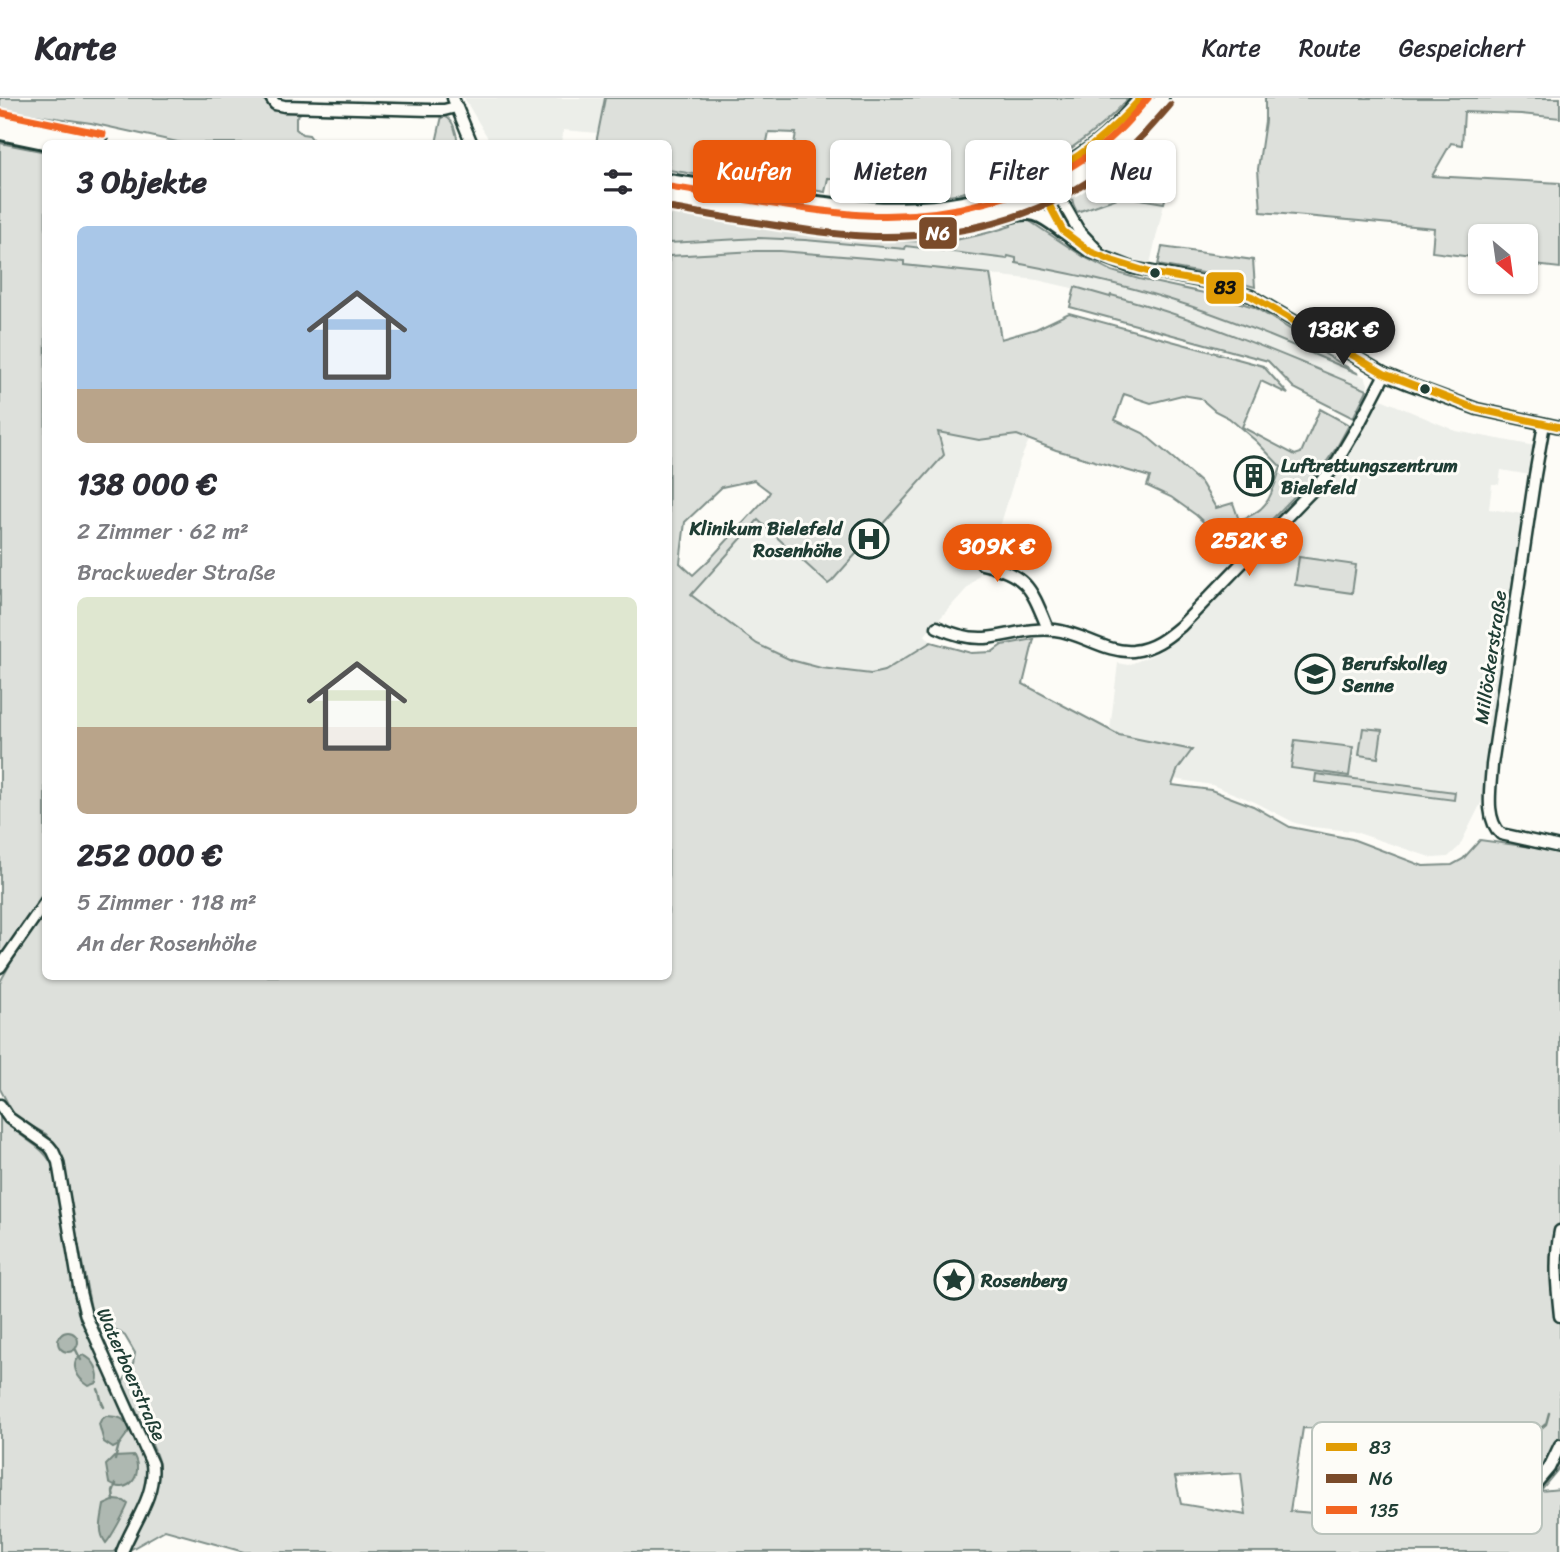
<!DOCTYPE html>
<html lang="de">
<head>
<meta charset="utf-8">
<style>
	:root { --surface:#fff; --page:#f7f7f7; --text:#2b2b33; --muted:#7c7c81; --line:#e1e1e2; --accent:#ea580c }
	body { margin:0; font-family:Sriracha,sans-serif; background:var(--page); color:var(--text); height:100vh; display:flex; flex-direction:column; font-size:26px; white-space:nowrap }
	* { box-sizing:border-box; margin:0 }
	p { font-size:23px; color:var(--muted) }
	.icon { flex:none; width:38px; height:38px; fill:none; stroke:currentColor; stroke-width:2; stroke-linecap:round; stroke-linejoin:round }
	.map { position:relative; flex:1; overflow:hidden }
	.sheet { position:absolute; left:42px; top:42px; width:630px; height:840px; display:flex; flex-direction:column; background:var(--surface); border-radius:10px; box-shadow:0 2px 5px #0004 }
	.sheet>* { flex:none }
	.hud { position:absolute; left:693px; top:42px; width:665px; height:63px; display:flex; gap:14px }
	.needle { width:46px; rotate:151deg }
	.controls { position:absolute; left:1468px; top:126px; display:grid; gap:14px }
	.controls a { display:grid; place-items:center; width:70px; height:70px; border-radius:10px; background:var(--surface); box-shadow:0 2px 5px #0004; font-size:35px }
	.price { position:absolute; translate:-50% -60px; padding:0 16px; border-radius:24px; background:var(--accent); color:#fff; font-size:23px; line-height:46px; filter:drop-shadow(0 2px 4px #0008) }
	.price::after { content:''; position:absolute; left:50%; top:42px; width:21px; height:16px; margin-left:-10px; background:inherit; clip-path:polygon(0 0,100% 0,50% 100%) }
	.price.active { background:#222; color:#fff }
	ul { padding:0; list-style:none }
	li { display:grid; align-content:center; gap:14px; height:371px; padding:0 35px }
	li span { display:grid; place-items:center; height:217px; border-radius:10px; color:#555 }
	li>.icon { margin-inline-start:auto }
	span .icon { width:126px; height:126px; fill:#fffc; stroke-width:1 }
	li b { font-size:30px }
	h2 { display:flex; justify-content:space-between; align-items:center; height:84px; padding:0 35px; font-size:30px }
	.pill { padding:0 24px; border-radius:10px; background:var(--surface); box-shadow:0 2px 5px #0004; font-size:24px; line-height:63px }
	.pill.active { background:var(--accent); color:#fff }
	header { display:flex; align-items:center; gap:42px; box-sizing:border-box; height:98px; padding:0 35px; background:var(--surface); border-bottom:2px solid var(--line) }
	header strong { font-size:33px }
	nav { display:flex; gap:38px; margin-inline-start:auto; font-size:24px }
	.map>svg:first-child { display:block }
	.built { fill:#eceee9 }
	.green { fill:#dde0db; stroke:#7e8e88; stroke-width:2; fill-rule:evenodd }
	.water { fill:#aeb8b1; stroke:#75877f; stroke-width:2 }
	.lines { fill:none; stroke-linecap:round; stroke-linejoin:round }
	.stream { stroke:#75877f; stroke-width:2.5 }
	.minor-casing { stroke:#1f3d34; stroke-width:15 }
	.major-casing { stroke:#1f3d34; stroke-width:18 }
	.minor { stroke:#fdfcf7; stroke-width:10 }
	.major { stroke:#fdfcf7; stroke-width:12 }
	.bus-1-casing { stroke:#fdfcf7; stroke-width:12 }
	.bus-2-casing { stroke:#fdfcf7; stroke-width:12 }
	.bus-3-casing { stroke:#fdfcf7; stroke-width:12 }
	.bus-1 { stroke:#e19c05; stroke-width:7 }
	.bus-2 { stroke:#7a4b2a; stroke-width:7 }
	.bus-3 { stroke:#f26522; stroke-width:7 }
	.bus-dot { fill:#1f3d34; stroke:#fdfcf7; stroke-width:2.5 }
	.labels { text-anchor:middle; stroke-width:6; stroke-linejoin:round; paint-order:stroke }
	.poi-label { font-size:19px; font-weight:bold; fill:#1f3d34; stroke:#fdfcf7; text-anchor:start }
	.street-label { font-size:19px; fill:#1f3d34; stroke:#fdfcf7 }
	.key { fill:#fdfcf7; stroke:#bac3bc; stroke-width:2 }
	.key-label { font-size:19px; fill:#1f3d34 }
	.line-badge { stroke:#fdfcf7; stroke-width:2.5 }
	.badge-label { font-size:19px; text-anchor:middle; font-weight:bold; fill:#fff }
	.pale-badge-label { font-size:19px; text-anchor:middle; font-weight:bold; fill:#111 }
</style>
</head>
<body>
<header>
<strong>Karte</strong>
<nav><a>Karte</a><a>Route</a><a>Gespeichert</a></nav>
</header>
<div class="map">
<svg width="1560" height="1454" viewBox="0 0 1560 1454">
	<rect width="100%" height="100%" fill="#fdfcf7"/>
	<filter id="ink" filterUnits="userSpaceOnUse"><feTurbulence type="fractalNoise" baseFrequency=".0143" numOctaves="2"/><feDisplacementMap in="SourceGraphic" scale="14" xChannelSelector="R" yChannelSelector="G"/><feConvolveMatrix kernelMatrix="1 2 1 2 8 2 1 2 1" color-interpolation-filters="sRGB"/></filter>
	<g filter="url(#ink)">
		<!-- built -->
		<g class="built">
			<path d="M464 0H605L598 35 563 32 562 46 491 45Z"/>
			<path d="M1123 98 1164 105 1150 166 1115 156 1105 150 1092 138 1077 114Z"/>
			<path d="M759 140 805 142 904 151 905 148 1006 161 1007 158 1017 160V165L1094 180 1195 210 1266 236 1359 276 1365 279 1368 286 1367 292 1266 249 1168 213 1112 197 1111 199 1037 182 903 167 904 163 780 153 669 158V145Z"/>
			<path d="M871 297 979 342 1017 337 1029 342 1019 365 989 466 925 537 931 544 889 571 871 576 821 570 791 562 757 546 691 497Z"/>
			<path d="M1381 301 1456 333 1535 348 1530 377 1501 372 1499 386H1492L1489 411 1524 416 1489 666 1483 701 1459 749 1448 759 1433 760 1352 733 1312 729 1295 725 1255 704 1212 687 1174 681 1178 671 1191 652 1119 637 1110 632 1118 565 1128 567 1148 559 1159 554 1178 540 1336 378 1349 358Z"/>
		</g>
		<!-- green -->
		<g class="green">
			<path d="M0 0H267L273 13 302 14 296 19V31L302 36 309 37 315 45H182L91 25 0 12Z"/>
			<path d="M605 0H1129C1057 79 963 108 858 100L861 85 828 80 825 94 807 91 809 77 805 76V73L797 72 793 51 796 35 769 34 759 83 794 89V92L669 72 668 46 596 45Z"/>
			<path d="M1265 0H1560V20L1521 16 1464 14 1462 47 1451 45 1432 78 1560 85V170L1526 166V138H1480V160L1432 154 1434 130 1261 114 1258 71 1265 23Z"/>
			<path d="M442 18C454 19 456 35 458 45H436Z"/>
			<path d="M0 45 46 54 45 795 24 823 0 860Z"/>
			<path d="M1152 64 1158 79H1164L1167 94 1164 105 1123 98 1077 114C1071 103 1069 95 1080 88L1084 92 1115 69 1123 77H1133Z"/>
			<path d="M669 110C744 125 818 141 896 143 911 143 928 144 944 143 967 141 989 135 1011 128L1010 124C1017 122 1024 119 1031 122V124L1084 159 1112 173 1139 181 1218 198 1254 209 1301 238 1325 256 1359 276C1297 249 1234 221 1168 201 1118 185 1068 175 1016 165V160L1008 158 1007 161 906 148 905 151 805 142 759 140 669 145Z"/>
			<path d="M1162 149 1253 162 1255 189 1202 175 1158 167Z"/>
			<path d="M756 153H780L904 163V167L990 176 1001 241 1036 231 1069 215 1263 268 1288 296 1261 283 1242 329 1295 357 1301 355 1320 311 1349 327 1337 349 1322 370 1238 456 1196 417 1171 399 1147 388 1150 379 1056 352 1017 337 979 342 938 334 944 357 832 483 828 486 758 422 691 497 757 546 791 562 821 570 871 576 884 573 931 544 971 555 992 554 1002 547 1034 541 1023 586 1119 637 1192 652 1178 671 1172 687 1211 692 1253 708 1290 729 1352 741 1423 768 1452 767 1463 761 1480 742 1560 753V1369L1540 1393 1560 1391V1454H244L165 1432 126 1454C139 1428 158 1399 159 1369 159 1354 130 1302 122 1286L133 1266 135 1255 125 1238 115 1231H98L92 1216 61 1057 57 1049 46 1036 20 1022 13 1015 0 991V884L13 861 45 815 46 878H668L669 158ZM1124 296 1151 305 1182 297 1200 300 1215 313 1229 320 1256 343 1281 369C1271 396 1270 413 1239 422L1233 405 1216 410 1202 386 1175 362 1143 335 1115 322ZM754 382 770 394 767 399 710 461 693 477 680 465 685 424 722 389ZM1303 1330 1446 1331 1476 1364 1479 1374 1405 1397 1360 1419 1290 1413ZM1241 1375 1246 1417 1181 1406 1175 1379Z"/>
			<path d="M1075 189 1110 199 1111 197C1200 221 1282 256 1367 292L1353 320 1294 290 1268 263 1070 209Z"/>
			<path d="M1299 459 1356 467 1352 495 1295 487Z"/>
			<path d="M1363 630 1382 632 1378 660 1359 657Z"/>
			<path d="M1295 642 1353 649 1349 678 1291 670Z"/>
			<path d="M1316 676 1455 694 1454 702 1315 684Z"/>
			<path d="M0 1016C16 1042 44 1043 55 1073L78 1215 149 1370 146 1396 120 1449 113 1454H0Z"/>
		</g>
		<!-- water -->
		<g class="water">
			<circle cx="68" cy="1244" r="10"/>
			<path d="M83 1257C95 1262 100 1274 97 1285L89 1288C78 1281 67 1265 83 1257Z"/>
			<path d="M106 1318C120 1319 124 1319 130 1332L119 1347 113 1350 104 1344 99 1326 101 1322Z"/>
			<path d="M134 1358C144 1377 128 1398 109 1385L106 1367 114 1359Z"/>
			<path d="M115 1402 124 1403 128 1406C126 1412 111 1440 106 1445 97 1434 102 1420 104 1407Z"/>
		</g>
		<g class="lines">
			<!-- stream -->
			<g class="stream">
				<path d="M76 1252 81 1262"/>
				<path d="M98 1291C101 1297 100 1303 104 1309"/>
				<path d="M1497 1355 1507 1349 1526 1342"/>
				<path d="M115 1362 119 1346"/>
				<path d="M1508 1362 1522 1346 1546 1326 1549 1315"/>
				<path d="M1509 1372 1510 1379"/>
				<path d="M114 1403 113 1394 116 1386"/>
			</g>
			<!-- minor casing -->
			<g class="minor-casing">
				<g id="minor">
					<path d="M271 0 275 6 284 8 430 12H444L456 9"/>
					<path d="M453 0 472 46"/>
					<path d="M1047 77 1079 133 1097 152"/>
					<path d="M1036 82 1063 133 1077 145 1091 154 1133 170 1210 185 1251 198 1385 276 1409 286 1477 311 1560 329"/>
					<path d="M1544 326 1535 377 1492 667C1491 688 1484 721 1501 736L1560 749"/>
					<path d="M982 466C1028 477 1031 490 1048 531"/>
					<path d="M937 529C952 536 968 541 985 540 1009 538 1030 529 1055 532 1082 535 1106 555 1133 553 1153 551 1167 540 1181 528L1332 372 1359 326 1385 276"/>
					<path d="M0 869 46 803"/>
					<path d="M0 1007 9 1020 49 1048 53 1053 58 1064 80 1194 86 1218 152 1366C156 1398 133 1425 122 1454"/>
					<path d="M1560 1133C1554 1162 1557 1189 1560 1218"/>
					<path d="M1492 1412 1533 1389 1549 1370 1560 1347"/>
				</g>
			</g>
			<!-- major casing -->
			<g class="major-casing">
				<g id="major">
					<path d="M0 25 101 46"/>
					<path d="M0 35 53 46"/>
					<path d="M668 83C702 88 736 93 769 98 859 112 940 122 1027 86 1055 74 1082 59 1105 39 1118 27 1130 14 1141 0"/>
					<path d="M668 99C714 107 759 115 805 121 828 124 850 128 873 128 987 130 1092 94 1162 0"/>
					<path d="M1005 119C1034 110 1040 116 1063 133"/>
				</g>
			</g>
			<!-- minor -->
			<use href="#minor" class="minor"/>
			<!-- major -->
			<use href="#major" class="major"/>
			<!-- bus-1 casing -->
			<g class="bus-1-casing">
				<path id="bus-1" d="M1141 0C1109 36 1079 61 1036 82L1063 133 1091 154 1113 163 1152 175 1210 185 1251 198 1385 276 1477 311 1560 329"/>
			</g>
			<!-- bus-2 casing -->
			<g class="bus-2-casing">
				<path id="bus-2" d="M668 110C712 117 756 125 800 131 821 134 843 137 864 138 950 142 1042 122 1110 68 1133 50 1151 29 1170 7"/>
			</g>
			<!-- bus-3 casing -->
			<g class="bus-3-casing">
				<g id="bus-3">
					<path d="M2 15 103 36"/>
					<path d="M670 89C713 96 757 104 801 110 822 113 843 116 865 117 946 121 1029 101 1096 52 1116 38 1132 19 1148 0"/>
				</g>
			</g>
			<!-- bus-1 -->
			<use href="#bus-1" class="bus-1"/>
			<!-- bus-2 -->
			<use href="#bus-2" class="bus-2"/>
			<!-- bus-3 -->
			<use href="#bus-3" class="bus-3"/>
		</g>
	</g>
	<!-- icons -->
	<defs>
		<g id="building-ring" transform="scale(2.0125)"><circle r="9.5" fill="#fdfcf7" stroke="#1f3d34" stroke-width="1.5"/><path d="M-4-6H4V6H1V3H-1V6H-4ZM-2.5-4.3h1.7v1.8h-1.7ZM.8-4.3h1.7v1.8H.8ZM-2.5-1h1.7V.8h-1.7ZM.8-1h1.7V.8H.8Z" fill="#1f3d34"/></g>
		<g id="hospital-ring" transform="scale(2.0125)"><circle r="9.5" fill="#fdfcf7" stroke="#1f3d34" stroke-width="1.5"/><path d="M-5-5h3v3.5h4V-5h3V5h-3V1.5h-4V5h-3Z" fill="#1f3d34"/></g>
		<g id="university-ring" transform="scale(2.0125)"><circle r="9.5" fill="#fdfcf7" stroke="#1f3d34" stroke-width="1.5"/><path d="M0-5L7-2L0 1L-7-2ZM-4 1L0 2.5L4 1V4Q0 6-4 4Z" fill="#1f3d34"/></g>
		<g id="sight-ring" transform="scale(2.0125)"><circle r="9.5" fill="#fdfcf7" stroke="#1f3d34" stroke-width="1.5"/><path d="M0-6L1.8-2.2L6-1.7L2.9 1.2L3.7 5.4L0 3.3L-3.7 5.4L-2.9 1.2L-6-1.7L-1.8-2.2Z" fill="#1f3d34"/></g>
	</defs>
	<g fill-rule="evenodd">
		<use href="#building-ring" x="1254" y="378"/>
		<use href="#hospital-ring" x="869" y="441"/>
		<use href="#university-ring" x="1315" y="576"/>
		<use href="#sight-ring" x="954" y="1182"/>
	</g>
	<!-- markers -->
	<g class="bus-dot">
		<circle cx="1155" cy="175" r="6"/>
		<circle cx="1425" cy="291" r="6"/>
	</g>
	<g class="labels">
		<!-- poi labels -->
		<g class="poi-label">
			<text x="1281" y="374">Luftrettungszentrum<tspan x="1281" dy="22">Bielefeld</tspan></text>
			<text x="842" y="437" text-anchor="end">Klinikum Bielefeld<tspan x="842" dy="22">Rosenhöhe</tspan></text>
			<text x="1342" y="572">Berufskolleg<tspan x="1342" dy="22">Senne</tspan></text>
			<text x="981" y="1189">Rosenberg</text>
		</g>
		<!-- street labels -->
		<g class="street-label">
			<text transform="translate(1490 559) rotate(-82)" y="7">Millöckerstraße</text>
			<text transform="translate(132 1276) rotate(66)" y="7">Waterboerstraße</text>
		</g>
	</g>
	<!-- legend -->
	<rect x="1312" y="1324" width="230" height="112" rx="10" class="key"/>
	<rect x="1326" y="1345" width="31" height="8" fill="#e19c05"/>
	<rect x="1326" y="1376" width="31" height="9" fill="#7a4b2a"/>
	<rect x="1326" y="1408" width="31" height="8" fill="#f26522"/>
	<g class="key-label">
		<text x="1369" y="1356">83</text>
		<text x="1369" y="1387">N6</text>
		<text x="1369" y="1419">135</text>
	</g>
	<g class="line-badge">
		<rect x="918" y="118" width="40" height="34" rx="7" fill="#7a4b2a"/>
		<rect x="1205" y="173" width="40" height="34" rx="7" fill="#e19c05"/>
	</g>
	<g class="badge-label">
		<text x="938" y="142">N6</text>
	</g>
	<g class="pale-badge-label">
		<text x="1225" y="196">83</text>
	</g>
</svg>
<div class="controls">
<a><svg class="needle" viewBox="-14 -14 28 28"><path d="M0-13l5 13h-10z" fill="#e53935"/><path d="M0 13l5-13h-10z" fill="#7c7c81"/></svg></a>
</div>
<b class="price active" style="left:1343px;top:269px">138K €</b>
<b class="price" style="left:1249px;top:480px">252K €</b>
<b class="price" style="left:997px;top:486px">309K €</b>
<div class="hud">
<a class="pill active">Kaufen</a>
<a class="pill">Mieten</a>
<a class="pill">Filter</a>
<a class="pill">Neu</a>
</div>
<section class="sheet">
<h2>3 Objekte<svg class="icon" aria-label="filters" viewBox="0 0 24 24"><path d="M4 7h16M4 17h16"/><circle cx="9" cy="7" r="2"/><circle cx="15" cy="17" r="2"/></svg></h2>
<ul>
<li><span style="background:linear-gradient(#a9c7e8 75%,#b9a48a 0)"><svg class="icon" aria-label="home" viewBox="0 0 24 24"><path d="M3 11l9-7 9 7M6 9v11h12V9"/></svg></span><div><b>138 000 €</b><p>2 Zimmer · 62 m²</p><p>Brackweder Straße</p></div></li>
<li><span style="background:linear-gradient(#dfe7d0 60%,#b9a48a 0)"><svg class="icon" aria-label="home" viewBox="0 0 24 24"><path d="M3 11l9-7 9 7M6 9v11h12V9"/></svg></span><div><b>252 000 €</b><p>5 Zimmer · 118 m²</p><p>An der Rosenhöhe</p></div></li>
</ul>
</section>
</div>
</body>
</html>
